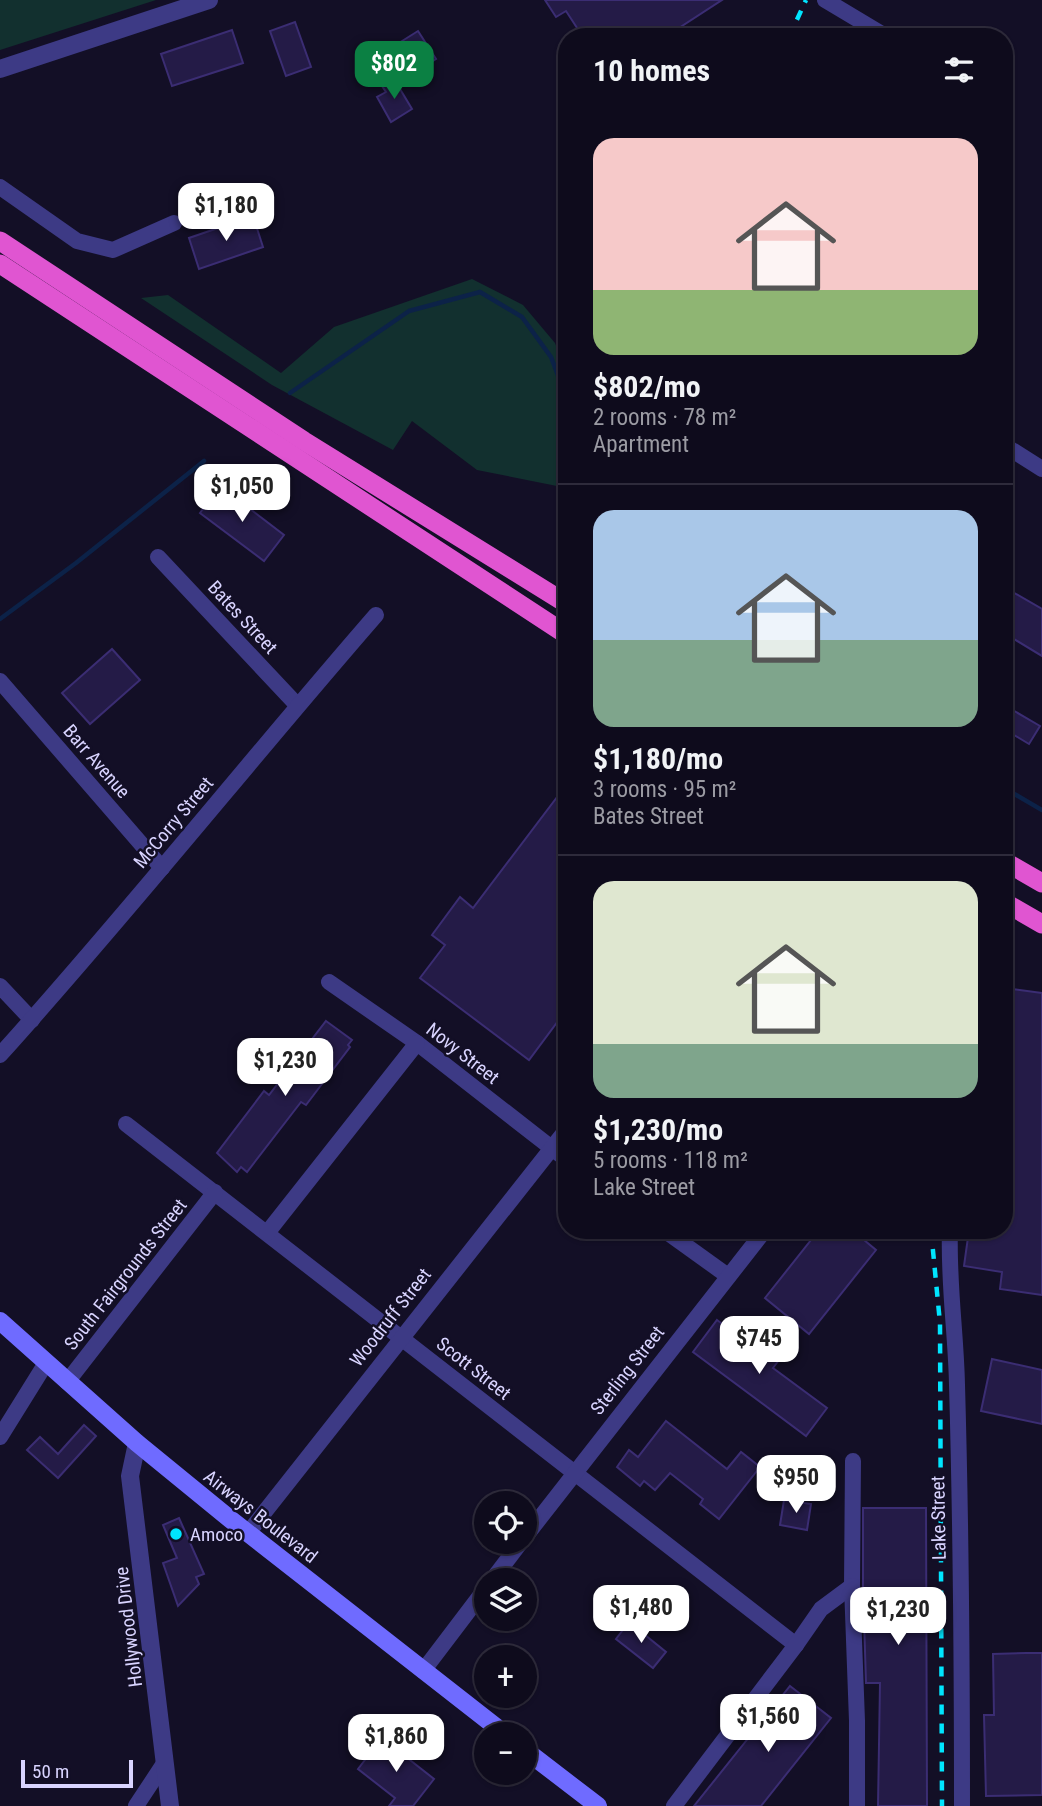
<!DOCTYPE html>
<html lang="en">
<head>
<meta charset="utf-8">
<style>
	:root { --surface:#0e0b1c; --page:#1c1929; --text:#f1f3f6; --muted:#9b9ba3; --line:#2e2b3b; --accent:#0b8043 }
	body { margin:0; font-family:"Roboto Condensed",sans-serif; background:var(--page); color:var(--text); height:100vh; display:flex; flex-direction:column; font-size:26px; white-space:nowrap }
	* { box-sizing:border-box; margin:0 }
	p { font-size:23px; color:var(--muted) }
	.icon { flex:none; width:38px; height:38px; fill:none; stroke:currentColor; stroke-width:2; stroke-linecap:round; stroke-linejoin:round }
	.map { position:relative; flex:1; overflow:hidden }
	.drawer { position:absolute; left:558px; top:28px; width:455px; height:1211px; display:flex; flex-direction:column; background:var(--surface); border-radius:28px; box-shadow:0 2px 5px #0004,0 0 0 2px var(--line) }
	.drawer>* { flex:none }
	.tools { position:absolute; left:474px; top:1491px; display:grid; gap:14px }
	.tools a { display:grid; place-items:center; width:63px; height:63px; border-radius:50%; background:var(--surface); box-shadow:0 2px 5px #0004,0 0 0 2px var(--line); font-size:35px }
	.scale { position:absolute; left:21px; bottom:18px; width:112px; box-sizing:border-box; padding-left:7px; border:4px solid #d9d4ff; border-top:0; font-size:19px; line-height:24px; white-space:nowrap; color:#d9d4ff; -webkit-text-stroke:5px #130f26; paint-order:stroke }
	.price { position:absolute; translate:-50% -60px; padding:0 16px; border-radius:14px; background:#fff; color:#222; font-size:23px; line-height:46px; filter:drop-shadow(0 2px 4px #0008) }
	.price::after { content:''; position:absolute; left:50%; top:42px; width:21px; height:16px; margin-left:-10px; background:inherit; clip-path:polygon(0 0,100% 0,50% 100%) }
	.price.on { background:var(--accent); color:#fff }
	ul { padding:0; list-style:none }
	li { display:grid; align-content:center; gap:14px; height:371px; padding:0 35px }
	li+li { border-top:2px solid var(--line) }
	li span { display:grid; place-items:center; height:217px; border-radius:21px; color:#555 }
	li>.icon { margin-inline-start:auto }
	span .icon { width:126px; height:126px; fill:#fffc; stroke-width:1 }
	li b { font-size:30px }
	h2 { display:flex; justify-content:space-between; align-items:center; height:84px; padding:0 35px; font-size:30px }
	.map>svg:first-child { display:block }
	.green { fill:#12302f }
	.lines { fill:none; stroke-linecap:round; stroke-linejoin:round }
	.stream { stroke:#0c2248; stroke-width:4.5 }
	.building { fill:#241b47; stroke:#3b2d73; stroke-width:2 }
	.minor { stroke:#3d3a85; stroke-width:16 }
	.tertiary { stroke:#3d3a85; stroke-width:18 }
	.secondary { stroke:#6f6bff; stroke-width:18 }
	.trunk { stroke:#e055d1; stroke-width:19 }
	.rail { stroke:#00e5ff; stroke-width:4.5; stroke-dasharray:10 9; stroke-linecap:butt }
	.poi-dot { fill:#00e5ff; stroke:#130f26; stroke-width:2.5 }
	.labels { text-anchor:middle; stroke-width:5; stroke-linejoin:round; paint-order:stroke }
	.street-label { font-size:19px; fill:#d9d4ff; stroke:#130f26 }
	.poi-label { font-size:19px; fill:#d9d4ff; stroke:#130f26; text-anchor:start }
</style>
</head>
<body>
<div class="map">
<svg width="1042" height="1806" viewBox="0 0 1042 1806">
	<rect width="100%" height="100%" fill="#130f26"/>
	<!-- green -->
	<g class="green">
		<path d="M0 0H156L0 50Z"/>
		<path d="M472 279 523 305 555 343 567 374V488L477 470 412 421 393 450 272 385 141 298 168 295 281 373 334 327Z"/>
	</g>
	<g class="lines">
		<!-- stream -->
		<g class="stream">
			<path d="M290 393 409 311 480 292 522 317 551 357 567 399"/>
			<path d="M0 619 76 563 204 461"/>
			<path d="M1004 788 1042 810"/>
		</g>
	</g>
	<!-- building -->
	<g class="building">
		<path d="M545 0H722L665 37H583L566 11 556 17Z"/>
		<path d="M295 22 311 67 286 76 270 31Z"/>
		<path d="M232 30 243 63 172 86 161 54Z"/>
		<path d="M418 31 436 59 409 76 391 48Z"/>
		<path d="M394 79 412 109 391 122 377 97 386 92 382 86Z"/>
		<path d="M253 216 263 247 199 269 189 238Z"/>
		<path d="M220 486 284 535 264 561 200 513Z"/>
		<path d="M1004 587 1042 609V656L1004 633Z"/>
		<path d="M112 649 140 680 90 724 62 693Z"/>
		<path d="M1004 705 1040 726 1029 744 1004 729Z"/>
		<path d="M567 784V1009L529 1060 420 978 445 945 432 935 460 897 473 908Z"/>
		<path d="M1004 988 1042 993V1295L1000 1289 1002 1272 964 1266 969 1230H1004Z"/>
		<path d="M326 1021 352 1040 348 1045 350 1047 306 1105 301 1102 247 1172 241 1167 237 1172 217 1153 264 1091 269 1095Z"/>
		<path d="M819 1230H852L876 1250 809 1334 765 1298Z"/>
		<path d="M717 1320 749 1344 755 1336 782 1356 773 1368 827 1408 806 1436 693 1352Z"/>
		<path d="M992 1359 1042 1370V1424L981 1411Z"/>
		<path d="M666 1421 727 1469 741 1452 760 1467 719 1519 700 1504 703 1499 670 1473 655 1490 644 1481 640 1486 617 1467 629 1450 638 1457Z"/>
		<path d="M84 1425 96 1436 58 1478 27 1450 40 1437 58 1454Z"/>
		<path d="M784 1500 811 1504 807 1530 780 1525Z"/>
		<path d="M863 1508H926L927 1806H878L880 1683H866L863 1586Z"/>
		<path d="M179 1518 204 1574 196 1577 199 1584 178 1606 163 1563 177 1558 163 1525Z"/>
		<path d="M629 1622 666 1652 653 1668 616 1639Z"/>
		<path d="M1026 1653H1042V1795L986 1796 984 1715H994L993 1654Z"/>
		<path d="M790 1686 831 1718 761 1806H694Z"/>
		<path d="M382 1738 434 1779 413 1806H389L395 1798 358 1769Z"/>
	</g>
	<g class="lines">
		<!-- minor -->
		<g class="minor">
			<path d="M825 0 887 37"/>
			<path d="M0 187 77 241 113 250 174 223"/>
			<path d="M1004 445 1042 469"/>
			<path d="M158 557 297 705"/>
			<path d="M0 681 162 868"/>
			<path d="M329 982 417 1043 567 1160"/>
			<path d="M0 986 32 1020"/>
			<path d="M0 1055C129 912 249 761 376 615"/>
			<path d="M126 1124 796 1645"/>
			<path d="M664 1230 728 1276"/>
			<path d="M950 1230C948 1282 956 1333 957 1385 961 1525 962 1666 962 1806"/>
			<path d="M267 1233 417 1043"/>
			<path d="M67 1382 215 1192"/>
			<path d="M0 1437 46 1363"/>
			<path d="M853 1461 852 1586 857 1721V1806"/>
			<path d="M248 1533 567 1129"/>
			<path d="M525 1537 765 1230"/>
			<path d="M492 1580 521 1542"/>
			<path d="M423 1671 486 1588"/>
			<path d="M136 1806 165 1762"/>
			<path d="M674 1806 796 1645 821 1609 852 1586"/>
		</g>
		<!-- tertiary -->
		<g class="tertiary">
			<path d="M0 69 209 0"/>
			<path d="M137 1443 130 1476 170 1806"/>
		</g>
		<!-- secondary -->
		<g class="secondary">
			<path d="M0 1321 137 1443 230 1519 505 1734"/>
			<path d="M525 1750 598 1806"/>
		</g>
		<!-- trunk -->
		<g class="trunk">
			<path d="M0 241 304 441 567 604"/>
			<path d="M0 264 567 635"/>
			<path d="M1004 861 1042 883"/>
			<path d="M1004 902 1042 924"/>
		</g>
		<!-- rail -->
		<g class="rail">
			<path d="M789 37 806 0"/>
			<path d="M931 1230 940 1323 942 1806"/>
		</g>
	</g>
	<!-- markers -->
	<circle class="poi-dot" cx="176" cy="1534" r="7"/>
	<g class="labels">
		<!-- street labels -->
		<g class="street-label">
			<text transform="translate(243 617) rotate(47)" y="7">Bates Street</text>
			<text transform="translate(97 761) rotate(49)" y="7">Barr Avenue</text>
			<text transform="translate(173 822) rotate(-50)" y="7">McCorry Street</text>
			<text transform="translate(463 1053) rotate(38)" y="7">Novy Street</text>
			<text transform="translate(125 1274) rotate(-52)" y="7">South Fairgrounds Street</text>
			<text transform="translate(390 1317) rotate(-52)" y="7">Woodruff Street</text>
			<text transform="translate(474 1368) rotate(38)" y="7">Scott Street</text>
			<text transform="translate(627 1370) rotate(-52)" y="7">Sterling Street</text>
			<text transform="translate(261 1516) rotate(38)" y="7">Airways Boulevard</text>
			<text transform="translate(938 1518) rotate(-91)" y="7">Lake Street</text>
			<text transform="translate(128 1627) rotate(-97)" y="7">Hollywood Drive</text>
		</g>
		<!-- poi labels -->
		<g class="poi-label">
			<text x="190" y="1541">Amoco</text>
		</g>
	</g>
</svg>
<div class="tools">
<a><svg class="icon" aria-label="locate" viewBox="0 0 24 24"><circle cx="12" cy="12" r="6"/><path d="M12 2v4M12 18v4M2 12h4M18 12h4"/></svg></a>
<a><svg class="icon" aria-label="layers" viewBox="0 0 24 24"><path d="M12 4l9 5-9 5-9-5zM3 14l9 5 9-5"/></svg></a>
<a>+</a>
<a>−</a>
</div>
<div class="scale">50 m</div>
<b class="price on" style="left:394px;top:101px">$802</b>
<b class="price" style="left:226px;top:243px">$1,180</b>
<b class="price" style="left:242px;top:524px">$1,050</b>
<b class="price" style="left:285px;top:1098px">$1,230</b>
<b class="price" style="left:759px;top:1376px">$745</b>
<b class="price" style="left:796px;top:1515px">$950</b>
<b class="price" style="left:641px;top:1645px">$1,480</b>
<b class="price" style="left:898px;top:1647px">$1,230</b>
<b class="price" style="left:768px;top:1754px">$1,560</b>
<b class="price" style="left:396px;top:1774px">$1,860</b>
<section class="drawer">
<h2>10 homes<svg class="icon" aria-label="filters" viewBox="0 0 24 24"><path d="M4 7h16M4 17h16"/><circle cx="9" cy="7" r="2"/><circle cx="15" cy="17" r="2"/></svg></h2>
<ul>
<li><span style="background:linear-gradient(#f6c9c9 70%,#8fb573 0)"><svg class="icon" aria-label="home" viewBox="0 0 24 24"><path d="M3 11l9-7 9 7M6 9v11h12V9"/></svg></span><div><b>$802/mo</b><p>2 rooms · 78 m²</p><p>Apartment</p></div></li>
<li><span style="background:linear-gradient(#a9c7e8 60%,#7fa58c 0)"><svg class="icon" aria-label="home" viewBox="0 0 24 24"><path d="M3 11l9-7 9 7M6 9v11h12V9"/></svg></span><div><b>$1,180/mo</b><p>3 rooms · 95 m²</p><p>Bates Street</p></div></li>
<li><span style="background:linear-gradient(#dfe7d0 75%,#7fa58c 0)"><svg class="icon" aria-label="home" viewBox="0 0 24 24"><path d="M3 11l9-7 9 7M6 9v11h12V9"/></svg></span><div><b>$1,230/mo</b><p>5 rooms · 118 m²</p><p>Lake Street</p></div></li>
</ul>
</section>
</div>
</body>
</html>
